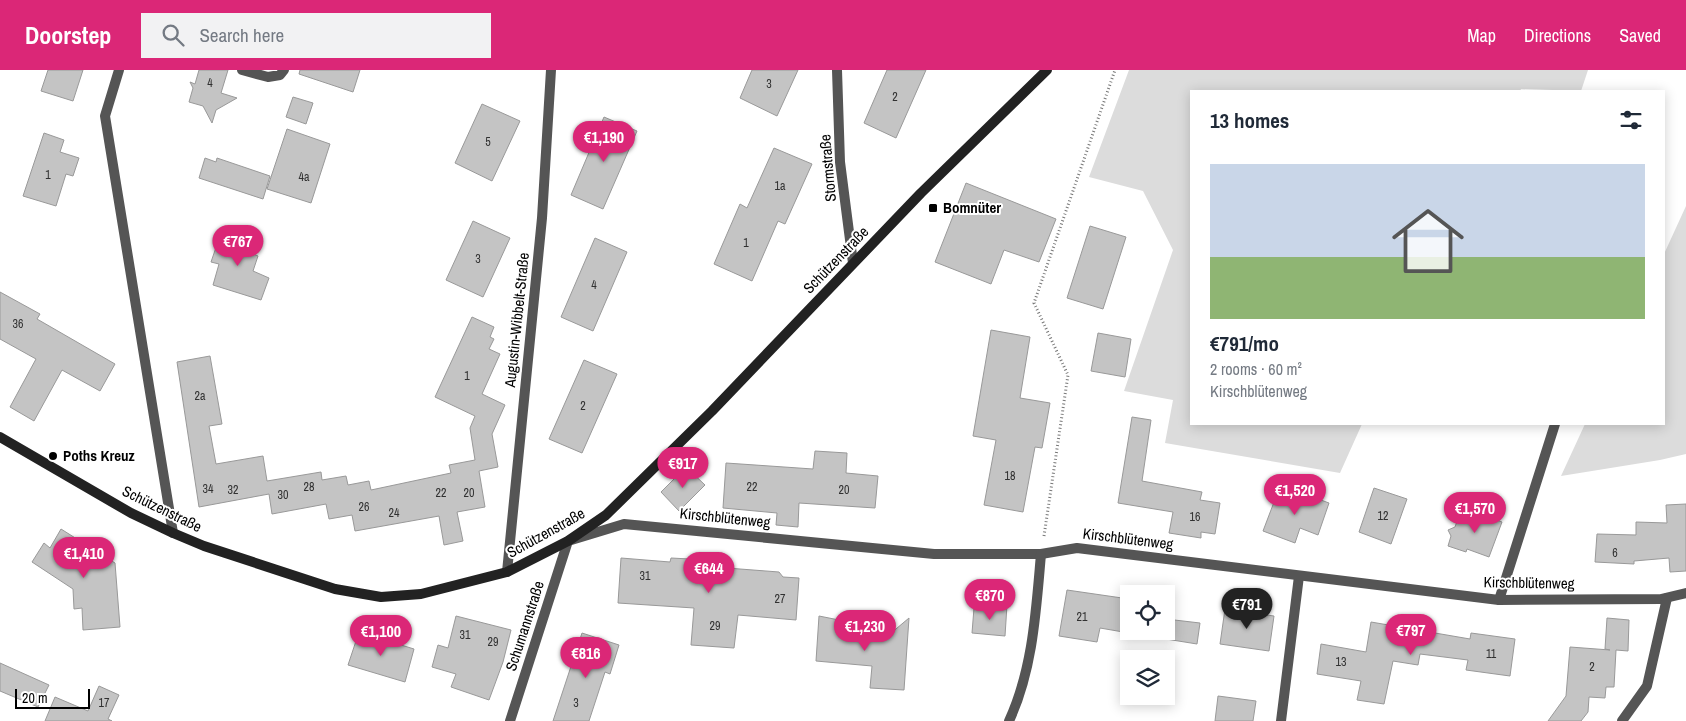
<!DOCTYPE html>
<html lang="en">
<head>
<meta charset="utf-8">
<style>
	:root { --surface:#fff; --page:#f2f2f3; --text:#1f2937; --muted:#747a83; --line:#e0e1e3; --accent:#db2777 }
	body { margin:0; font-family:"Archivo Narrow",sans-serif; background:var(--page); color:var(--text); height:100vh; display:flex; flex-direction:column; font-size:19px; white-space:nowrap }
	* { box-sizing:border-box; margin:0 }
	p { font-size:16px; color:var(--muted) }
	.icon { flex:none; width:28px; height:28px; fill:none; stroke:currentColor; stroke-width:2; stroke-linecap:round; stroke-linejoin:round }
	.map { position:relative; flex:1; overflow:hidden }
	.side { position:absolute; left:1190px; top:20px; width:475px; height:335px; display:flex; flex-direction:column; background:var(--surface); border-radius:0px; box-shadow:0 2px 12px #0003 }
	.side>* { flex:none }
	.tools { position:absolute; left:1120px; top:515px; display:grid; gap:10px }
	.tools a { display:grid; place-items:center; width:55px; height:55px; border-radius:0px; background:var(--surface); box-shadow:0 2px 12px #0003; font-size:25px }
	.scale { position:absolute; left:15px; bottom:12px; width:75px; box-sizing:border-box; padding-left:5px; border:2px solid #000; border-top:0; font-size:14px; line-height:18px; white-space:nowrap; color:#000; -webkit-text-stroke:4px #fff; paint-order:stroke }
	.price { position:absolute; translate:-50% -42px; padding:0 11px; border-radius:18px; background:var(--accent); color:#fff; font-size:16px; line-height:32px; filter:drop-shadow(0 1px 2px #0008) }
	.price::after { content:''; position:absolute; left:50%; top:30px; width:15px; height:11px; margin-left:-8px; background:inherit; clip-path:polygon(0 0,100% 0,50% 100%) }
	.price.on { background:#222; color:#fff }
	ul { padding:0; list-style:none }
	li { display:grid; align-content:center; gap:10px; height:265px; padding:0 20px }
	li+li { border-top:1px solid var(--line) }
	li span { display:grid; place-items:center; height:155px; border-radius:0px; color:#555 }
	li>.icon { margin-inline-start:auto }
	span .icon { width:90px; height:90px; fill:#fffc; stroke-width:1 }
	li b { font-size:21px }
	h2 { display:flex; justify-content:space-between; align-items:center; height:60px; padding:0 20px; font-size:21px }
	header { display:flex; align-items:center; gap:30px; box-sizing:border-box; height:70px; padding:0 25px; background:var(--accent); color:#fff }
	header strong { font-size:24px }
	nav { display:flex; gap:28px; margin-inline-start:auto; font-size:18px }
	.search { width:350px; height:45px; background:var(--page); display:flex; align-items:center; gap:12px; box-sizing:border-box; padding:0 18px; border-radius:0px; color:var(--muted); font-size:19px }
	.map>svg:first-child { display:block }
	.green { fill:#dcdcdc }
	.building { fill:#c4c4c4; stroke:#999 }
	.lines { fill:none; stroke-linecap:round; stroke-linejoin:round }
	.path { stroke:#777; stroke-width:3; stroke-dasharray:1 2.5; stroke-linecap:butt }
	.lane { stroke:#555; stroke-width:10 }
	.street { stroke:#555; stroke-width:10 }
	.secondary { stroke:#222; stroke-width:10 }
	.poi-dot { fill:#000; stroke:#fff; stroke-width:2 }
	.labels { text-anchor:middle; stroke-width:4; stroke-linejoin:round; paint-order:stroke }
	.number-label { font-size:12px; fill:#313131 }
	.street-label { font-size:15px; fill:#000; stroke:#fff }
	.poi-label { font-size:15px; font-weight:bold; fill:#000; stroke:#fff; text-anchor:start }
</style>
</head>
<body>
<header>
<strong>Doorstep</strong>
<div class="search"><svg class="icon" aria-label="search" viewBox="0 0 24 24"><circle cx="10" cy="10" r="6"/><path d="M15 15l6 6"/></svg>Search here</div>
<nav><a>Map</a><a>Directions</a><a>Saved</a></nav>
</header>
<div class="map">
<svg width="1686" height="651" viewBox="0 0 1686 651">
	<rect width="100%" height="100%" fill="#fff"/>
	<!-- green -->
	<g class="green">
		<path d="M1129 0H1588L1581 21 1521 19 1520 21H1191V354H1362L1340 403 1165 373 1173 330 1124 321 1173 180 1143 121 1089 107Z"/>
		<path d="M1686 136V384L1660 390 1561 406 1585 354H1664V184Z"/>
	</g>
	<!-- building -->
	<g class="building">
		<path d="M48 0H83L73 31 41 21Z"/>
		<path d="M199 0H228L221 23 237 28 216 40 212 53 203 36 189 32 193 18 190 12 195 14Z"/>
		<path d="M300 0H360L353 22 299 4Z"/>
		<path d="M752 0H798L777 46 740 28Z"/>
		<path d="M887 0H926L896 68 864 53Z"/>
		<path d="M293 27 313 33 306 54 286 47Z"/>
		<path d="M482 34 520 51 492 111 455 93Z"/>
		<path d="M604 47 637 61 603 139 571 125Z"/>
		<path d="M287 59 330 74 311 133 267 119Z"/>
		<path d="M44 63 64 70 60 82 79 88 73 106 66 104 56 136 23 126Z"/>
		<path d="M774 78 812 94 785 154 778 151 752 211 714 194 740 134 747 138Z"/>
		<path d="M205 88 216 92 217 88 270 106 263 129 199 108Z"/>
		<path d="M966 113 1056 149 1039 192 1004 180 991 214 935 192Z"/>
		<path d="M473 151 510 168 483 227 446 210Z"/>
		<path d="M1090 156 1126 167 1103 239 1067 228Z"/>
		<path d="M222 160 250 170 246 181 258 186 253 201 269 208 261 230 213 215 219 194 211 192Z"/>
		<path d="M595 168 627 182 593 261 561 247Z"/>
		<path d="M0 222 40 244 37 249 115 294 100 321 62 300 34 351 10 337 36 289 0 269Z"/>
		<path d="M472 247 494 257 490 267 494 269 489 279 500 284 482 324 505 335 492 364 498 397 479 401 485 437 457 442 463 471 444 475 439 446 355 461 352 445 329 449 326 434 272 444 269 424 199 437 177 292 210 286 222 354 209 356 216 394 263 386 267 411 321 402 322 410 346 406 348 415 369 411 371 420 451 403 449 395 475 390 470 358 475 346 435 327Z"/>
		<path d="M991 260 1030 267 1020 328 1050 333 1042 378 1035 377 1023 442 984 435 996 370 973 366Z"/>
		<path d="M1098 263 1131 269 1125 307 1091 301Z"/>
		<path d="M584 290 617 304 582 383 549 369Z"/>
		<path d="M1132 347 1151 350 1142 411 1202 422 1200 430 1220 433 1215 464 1201 462V468L1169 463 1173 442 1118 433Z"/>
		<path d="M815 381 847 383 846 403 878 406 875 438 799 433 798 457 776 455 777 443 723 438 726 393 813 399Z"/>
		<path d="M686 397 705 415 679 441 661 422Z"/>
		<path d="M1374 418 1407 429 1391 474 1359 462Z"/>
		<path d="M1279 419 1309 430 1310 426 1329 433 1318 465 1300 458 1295 473 1263 461Z"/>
		<path d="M1686 434V501L1670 502 1669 488 1634 491V494L1595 492 1597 464 1636 465V452L1667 453 1666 435Z"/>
		<path d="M1461 440 1483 448 1484 445 1502 452 1489 487 1467 479 1466 482 1448 476 1451 466 1448 460 1455 457Z"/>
		<path d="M61 459 115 493 120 557 83 560 82 538 74 539 73 519 32 492 44 473 50 478Z"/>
		<path d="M621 488 670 492 671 488 727 491V498L779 502 783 507 799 508 796 550 738 545 734 578 691 575 694 538 618 533Z"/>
		<path d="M1067 520 1129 529V563L1100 558 1097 572 1059 566Z"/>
		<path d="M1007 535 1005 566 972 563 974 538Z"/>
		<path d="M1225 539 1274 546 1269 581 1220 574Z"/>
		<path d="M456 546 511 560 503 592 489 630 451 617 456 604 432 597 438 575 448 578Z"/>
		<path d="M819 546 839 550 852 549 851 567 884 569 909 548 904 620 870 618 872 596 816 591Z"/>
		<path d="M1607 548 1629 550 1628 581 1616 580 1614 617H1606L1605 628 1589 627 1588 642 1581 651H1548L1566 626 1570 577 1610 580 1605 579Z"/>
		<path d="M1166 549 1200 553 1197 574 1166 569Z"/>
		<path d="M1371 552 1470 569 1471 563 1515 569 1510 606 1466 600 1468 590 1420 584 1418 595 1393 591 1384 634 1357 630 1361 611 1317 604 1321 574 1366 582Z"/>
		<path d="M359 562 414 579 405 612 348 595Z"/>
		<path d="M582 563 619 575 610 604 605 602 589 651H553Z"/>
		<path d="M0 593 49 615 38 637 0 621Z"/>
		<path d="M99 616 119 625 108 649 112 651H45L55 627 88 641Z"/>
		<path d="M1218 626 1256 631 1253 651H1215Z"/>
	</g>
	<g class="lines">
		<!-- path -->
		<path class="path" d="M1044 466 1068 305 1034 233 1115 0"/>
		<!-- lane -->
		<g class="lane">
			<path d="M242 0 268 7 280 5 284 0"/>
			<path d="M1499 530 1555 354"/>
			<path d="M1281 651 1299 506"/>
		</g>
		<!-- street -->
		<g class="street">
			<path d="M119 0 105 46 173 463"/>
			<path d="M837 0 840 92 853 193"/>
			<path d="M507 502 542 148 551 0"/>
			<path d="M510 651 568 471 624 454 934 484H1041L1077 478 1499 530 1661 529 1686 523"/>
			<path d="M1009 651C1033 599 1036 541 1041 484"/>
			<path d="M1622 651 1647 616 1667 528"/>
		</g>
		<!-- secondary -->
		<path class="secondary" d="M0 367 131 443 173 463 204 476 335 519 381 527 421 524 507 502 568 471 606 445 712 341 921 123 1047 0"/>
	</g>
	<!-- markers -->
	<g class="poi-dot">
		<rect x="928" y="133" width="10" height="10" rx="2.5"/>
		<circle cx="53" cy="386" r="5"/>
	</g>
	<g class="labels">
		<!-- number labels -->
		<g class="number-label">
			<text x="210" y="17">4</text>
			<text x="769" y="18">3</text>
			<text x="895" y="31">2</text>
			<text x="488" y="76">5</text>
			<text x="48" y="109">1</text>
			<text x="304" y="111">4a</text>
			<text x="780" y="120">1a</text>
			<text x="746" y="177">1</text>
			<text x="478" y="193">3</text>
			<text x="594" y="219">4</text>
			<text x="18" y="258">36</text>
			<text x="467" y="310">1</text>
			<text x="200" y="330">2a</text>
			<text x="583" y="340">2</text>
			<text x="1010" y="410">18</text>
			<text x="309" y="421">28</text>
			<text x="752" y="421">22</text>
			<text x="208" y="423">34</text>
			<text x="233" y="424">32</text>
			<text x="844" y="424">20</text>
			<text x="441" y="427">22</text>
			<text x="469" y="427">20</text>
			<text x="283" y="429">30</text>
			<text x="364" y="441">26</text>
			<text x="394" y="447">24</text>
			<text x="1383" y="450">12</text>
			<text x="1195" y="451">16</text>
			<text x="1615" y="487">6</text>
			<text x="645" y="510">31</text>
			<text x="780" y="533">27</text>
			<text x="1082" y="551">21</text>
			<text x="715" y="560">29</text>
			<text x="465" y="569">31</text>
			<text x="493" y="576">29</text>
			<text x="1491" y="588">11</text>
			<text x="1341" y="596">13</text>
			<text x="1592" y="601">2</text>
			<text x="104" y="637">17</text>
			<text x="576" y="637">3</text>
		</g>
		<!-- street labels -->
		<g class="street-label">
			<text transform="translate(828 98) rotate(-95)" y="5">Stormstraße</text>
			<text transform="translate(836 190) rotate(-46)" y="5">Schützenstraße</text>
			<text transform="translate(517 250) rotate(-84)" y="5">Augustin-Wibbelt-Straße</text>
			<text transform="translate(162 439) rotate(26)" y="5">Schützenstraße</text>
			<text transform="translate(725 448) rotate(6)" y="5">Kirschblütenweg</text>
			<text transform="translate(546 463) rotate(-29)" y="5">Schützenstraße</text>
			<text transform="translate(1128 469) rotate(7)" y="5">Kirschblütenweg</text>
			<text transform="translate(1529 513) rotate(1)" y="5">Kirschblütenweg</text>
			<text transform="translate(525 556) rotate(-72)" y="5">Schumannstraße</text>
		</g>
		<!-- poi labels -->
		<g class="poi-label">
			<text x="943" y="143">Bomnüter</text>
			<text x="63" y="391">Poths Kreuz</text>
		</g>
	</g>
</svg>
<div class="tools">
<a><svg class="icon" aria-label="locate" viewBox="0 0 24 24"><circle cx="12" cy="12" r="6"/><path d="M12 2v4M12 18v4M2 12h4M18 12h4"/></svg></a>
<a><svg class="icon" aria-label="layers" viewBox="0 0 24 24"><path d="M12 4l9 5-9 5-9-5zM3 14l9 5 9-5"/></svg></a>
</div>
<div class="scale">20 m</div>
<b class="price" style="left:604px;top:93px">€1,190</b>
<b class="price" style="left:238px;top:197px">€767</b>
<b class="price" style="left:683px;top:419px">€917</b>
<b class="price" style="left:1295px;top:446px">€1,520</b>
<b class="price" style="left:1475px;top:464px">€1,570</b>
<b class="price" style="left:84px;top:509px">€1,410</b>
<b class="price" style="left:709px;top:524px">€644</b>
<b class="price" style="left:990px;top:551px">€870</b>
<b class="price on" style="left:1247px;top:560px">€791</b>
<b class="price" style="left:865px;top:582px">€1,230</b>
<b class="price" style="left:1411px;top:586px">€797</b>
<b class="price" style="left:381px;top:587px">€1,100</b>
<b class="price" style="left:586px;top:609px">€816</b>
<section class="side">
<h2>13 homes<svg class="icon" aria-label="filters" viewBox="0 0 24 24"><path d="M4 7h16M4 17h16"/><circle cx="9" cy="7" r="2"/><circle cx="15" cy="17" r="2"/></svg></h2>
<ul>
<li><span style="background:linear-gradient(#c9d6e8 60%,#8fb573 0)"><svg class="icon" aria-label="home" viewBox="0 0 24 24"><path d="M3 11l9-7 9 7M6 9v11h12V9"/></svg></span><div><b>€791/mo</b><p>2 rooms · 60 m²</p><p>Kirschblütenweg</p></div></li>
</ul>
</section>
</div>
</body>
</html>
